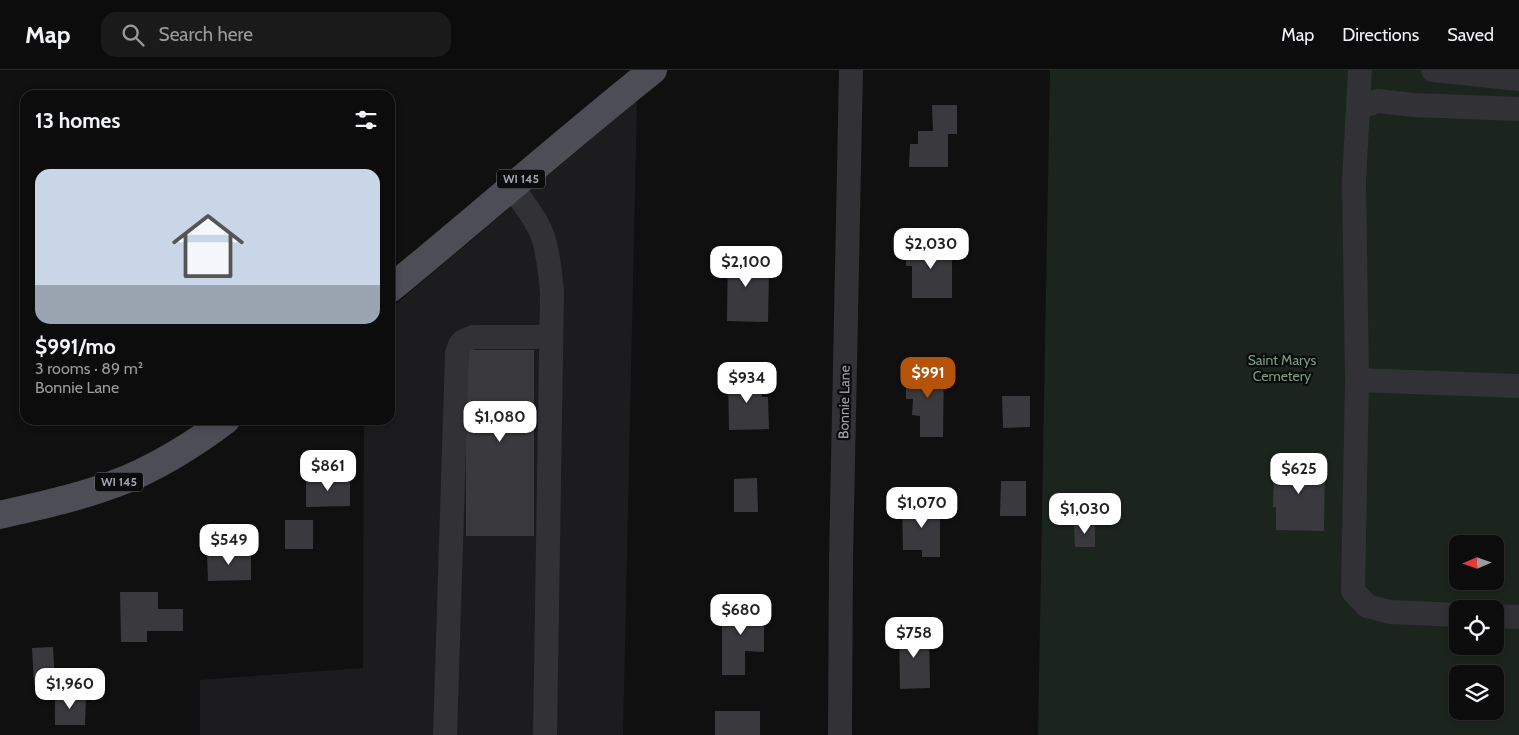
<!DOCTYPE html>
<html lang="en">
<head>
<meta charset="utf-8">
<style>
	:root { --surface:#0c0c0d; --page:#1a1a1b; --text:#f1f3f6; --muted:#9a9b9d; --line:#2c2c2e; --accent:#b45309 }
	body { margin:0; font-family:Cabin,sans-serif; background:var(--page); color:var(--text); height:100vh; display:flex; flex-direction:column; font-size:19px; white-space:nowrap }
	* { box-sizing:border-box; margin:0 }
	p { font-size:16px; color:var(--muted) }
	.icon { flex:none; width:28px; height:28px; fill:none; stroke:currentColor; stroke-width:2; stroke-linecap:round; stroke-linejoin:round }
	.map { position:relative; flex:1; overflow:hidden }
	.details { position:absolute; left:20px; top:20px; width:375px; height:335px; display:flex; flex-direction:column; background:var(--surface); border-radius:15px; box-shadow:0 2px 8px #0003,0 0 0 1px var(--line) }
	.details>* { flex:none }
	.needle { width:32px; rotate:268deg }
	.tools { position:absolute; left:1449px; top:465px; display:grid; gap:10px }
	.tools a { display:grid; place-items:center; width:55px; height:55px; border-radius:10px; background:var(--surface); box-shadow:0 2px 8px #0003,0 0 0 1px var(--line); font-size:25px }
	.price { position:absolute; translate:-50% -42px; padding:0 11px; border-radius:10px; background:#fff; color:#222; font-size:16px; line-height:32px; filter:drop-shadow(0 1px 2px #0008) }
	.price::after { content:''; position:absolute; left:50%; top:30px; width:15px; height:11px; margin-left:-8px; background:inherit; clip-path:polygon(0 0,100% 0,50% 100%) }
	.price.selected { background:var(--accent); color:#fff }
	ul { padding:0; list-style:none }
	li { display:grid; align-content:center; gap:10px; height:265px; padding:0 15px }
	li+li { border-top:1px solid var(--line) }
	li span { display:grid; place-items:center; height:155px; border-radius:15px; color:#555 }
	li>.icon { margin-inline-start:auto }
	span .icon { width:90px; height:90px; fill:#fffc; stroke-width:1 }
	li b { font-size:21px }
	h2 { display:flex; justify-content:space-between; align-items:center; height:60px; padding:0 15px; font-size:21px }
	header { display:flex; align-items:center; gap:30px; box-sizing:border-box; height:70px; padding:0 25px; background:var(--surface); border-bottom:1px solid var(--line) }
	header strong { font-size:24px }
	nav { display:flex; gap:28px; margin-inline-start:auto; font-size:18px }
	.search { width:350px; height:45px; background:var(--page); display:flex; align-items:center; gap:12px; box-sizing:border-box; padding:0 18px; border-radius:15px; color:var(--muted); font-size:19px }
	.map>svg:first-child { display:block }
	.built { fill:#1c1c1e }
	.green { fill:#1c241e; fill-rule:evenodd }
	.building { fill:#3a3a3e }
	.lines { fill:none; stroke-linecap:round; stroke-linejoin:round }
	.minor { stroke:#313136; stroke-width:24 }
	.major { stroke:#4d4d55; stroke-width:28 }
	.labels { text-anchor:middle; stroke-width:4.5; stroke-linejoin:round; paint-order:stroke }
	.shield { fill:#0b0b0c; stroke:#747580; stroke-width:1 }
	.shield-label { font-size:12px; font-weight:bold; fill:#a1a3b2 }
	.park-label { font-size:14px; fill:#789d81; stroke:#0b0b0c }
	.street-label { font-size:14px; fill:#a1a3b2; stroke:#0b0b0c }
</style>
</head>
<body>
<header>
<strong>Map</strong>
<div class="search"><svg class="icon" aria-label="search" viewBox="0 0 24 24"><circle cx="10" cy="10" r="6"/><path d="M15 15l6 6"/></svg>Search here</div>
<nav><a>Map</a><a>Directions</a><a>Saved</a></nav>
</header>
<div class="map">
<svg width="1519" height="665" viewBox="0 0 1519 665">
	<rect width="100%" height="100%" fill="#101011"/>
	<!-- built -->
	<path class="built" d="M637 30 623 665H200V610L363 598 364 350H390V239Z"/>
	<!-- green -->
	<path class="green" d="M1050 0H1519V665H1038ZM1458 474H1495V511H1458ZM1458 539H1495V576H1458ZM1458 604H1495V641H1458Z"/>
	<!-- building -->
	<g class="building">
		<path d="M932 35H957V64H948V97H909L910 74H918V61H933Z"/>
		<path d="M952 174V228H912V196H906V175Z"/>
		<path d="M728 178H752V201H769L768 252 727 251Z"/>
		<rect x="466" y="280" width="68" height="186"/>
		<path d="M926 295H944L943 367H920V346L912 345 913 329H906V302H926Z"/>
		<path d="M762 307V327H768L769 359 729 360 728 308Z"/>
		<path d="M1002 326H1030V357L1003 358Z"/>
		<path d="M1274 390 1325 391 1324 461 1276 460V437H1273Z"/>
		<path d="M350 406V436L306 437V407Z"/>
		<path d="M757 408 758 442H734V409Z"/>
		<path d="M1001 411H1026V446H1000Z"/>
		<rect x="1074" y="423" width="24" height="23"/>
		<path d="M940 435V487H922V480H903L902 436Z"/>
		<rect x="285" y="450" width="28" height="29"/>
		<path d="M1074 454H1095V477H1075Z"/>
		<path d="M207 482H251V510L208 511Z"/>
		<path d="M120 522H158V539H183V561H147V572H121Z"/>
		<path d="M722 535H764V582L745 581V605H722Z"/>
		<path d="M899 559H929L930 618 900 619Z"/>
		<path d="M53 577 55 613 34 615 32 578Z"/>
		<path d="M55 626H86L85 655H55Z"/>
		<rect x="715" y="641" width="45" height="24"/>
	</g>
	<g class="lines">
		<!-- minor -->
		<g class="minor">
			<path d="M1360 0 1354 111 1357 310 1353 521 1367 536 1390 542 1458 545"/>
			<path d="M1433 0 1519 9"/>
			<path d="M1358 38 1378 31 1414 35 1519 39"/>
			<path d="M512 117C523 133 537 149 543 167 549 185 550 204 552 222L545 665"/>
			<path d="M1357 310 1519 316"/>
			<path d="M1495 546 1519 547"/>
			<path d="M445 665 457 284C460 271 462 271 474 267H551"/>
			<path d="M840 665 841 490 851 0"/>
		</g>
		<!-- major -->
		<g class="major">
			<path d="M390 219C478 147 564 71 653 0"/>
			<path d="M0 445C38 436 77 428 114 414 151 401 195 374 226 350"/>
		</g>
	</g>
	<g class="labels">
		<!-- shield labels -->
		<g class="shield">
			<rect x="497" y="99.5" width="48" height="19" rx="4"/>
			<rect x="95" y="402.5" width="48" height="19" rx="4"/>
		</g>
		<g class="shield-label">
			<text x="521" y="113">WI 145</text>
			<text x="119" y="416">WI 145</text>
		</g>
		<!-- park labels -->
		<g class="park-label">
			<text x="1282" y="295">Saint Marys<tspan x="1282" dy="16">Cemetery</tspan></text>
		</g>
		<!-- street labels -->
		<g class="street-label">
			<text transform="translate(844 332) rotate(-89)" y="5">Bonnie Lane</text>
		</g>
	</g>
</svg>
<div class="tools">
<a><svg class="needle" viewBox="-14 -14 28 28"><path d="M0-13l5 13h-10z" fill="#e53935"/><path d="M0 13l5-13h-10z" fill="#9a9b9d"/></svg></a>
<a><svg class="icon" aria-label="locate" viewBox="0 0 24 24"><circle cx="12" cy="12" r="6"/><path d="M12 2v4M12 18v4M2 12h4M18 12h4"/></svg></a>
<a><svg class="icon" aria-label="layers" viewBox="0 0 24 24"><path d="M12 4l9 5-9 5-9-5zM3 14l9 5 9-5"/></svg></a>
</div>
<b class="price" style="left:931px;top:200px">$2,030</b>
<b class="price" style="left:746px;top:218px">$2,100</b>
<b class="price selected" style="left:928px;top:329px">$991</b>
<b class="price" style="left:747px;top:334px">$934</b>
<b class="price" style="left:500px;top:373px">$1,080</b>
<b class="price" style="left:328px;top:422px">$861</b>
<b class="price" style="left:1299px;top:425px">$625</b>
<b class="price" style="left:922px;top:459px">$1,070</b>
<b class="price" style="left:1085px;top:465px">$1,030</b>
<b class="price" style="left:229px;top:496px">$549</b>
<b class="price" style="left:741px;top:566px">$680</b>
<b class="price" style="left:914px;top:589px">$758</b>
<b class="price" style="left:70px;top:640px">$1,960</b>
<section class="details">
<h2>13 homes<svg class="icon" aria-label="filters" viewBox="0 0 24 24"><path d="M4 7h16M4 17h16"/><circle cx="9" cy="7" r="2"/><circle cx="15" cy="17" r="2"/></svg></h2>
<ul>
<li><span style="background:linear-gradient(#c9d6e8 75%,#9aa5b1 0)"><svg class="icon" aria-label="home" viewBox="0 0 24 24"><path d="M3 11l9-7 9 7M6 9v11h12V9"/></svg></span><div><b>$991/mo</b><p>3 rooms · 89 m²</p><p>Bonnie Lane</p></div></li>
</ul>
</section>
</div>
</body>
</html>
